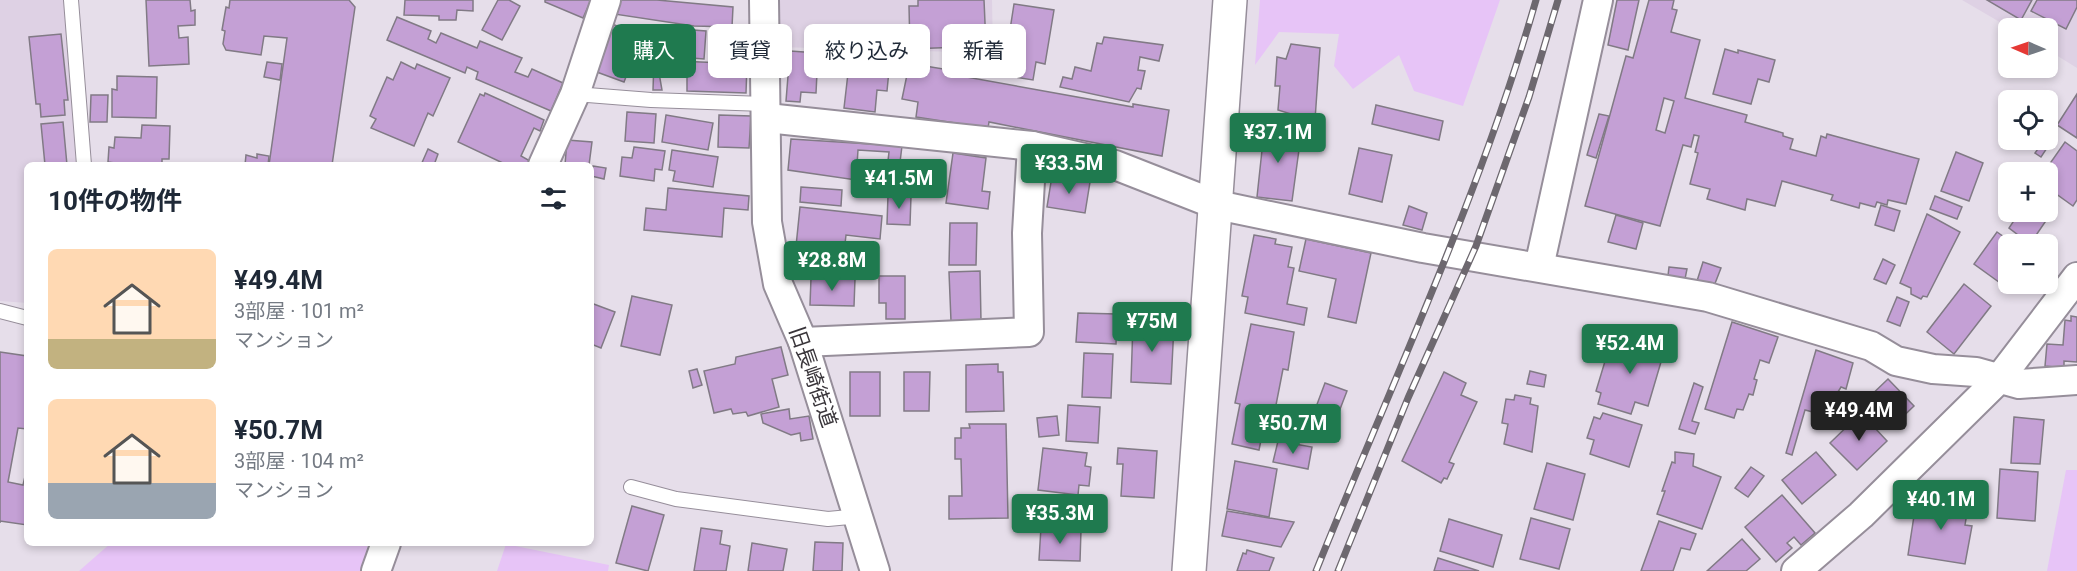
<!DOCTYPE html>
<html lang="ja">
<head>
<meta charset="utf-8">
<style>
	:root { --surface:#fff; --page:#f6f6f7; --text:#1f2937; --muted:#747a83; --accent:#1f7a4f }
	body { margin:0; font-family:Roboto,"Noto Sans JP",sans-serif; background:var(--page); color:var(--text); height:100vh; display:flex; flex-direction:column; font-size:22px; white-space:nowrap }
	* { box-sizing:border-box; margin:0 }
	p { font-size:20px; color:var(--muted) }
	.icon { flex:none; width:33px; height:33px; fill:none; stroke:currentColor; stroke-width:2; stroke-linecap:round; stroke-linejoin:round }
	.map { position:relative; flex:1; overflow:hidden }
	.details { position:absolute; left:24px; top:162px; width:570px; height:384px; display:flex; flex-direction:column; background:var(--surface); border-radius:9px; box-shadow:0 3px 9px #0003 }
	.details>* { flex:none }
	.guide { position:absolute; left:612px; top:24px; width:570px; height:54px; display:flex; gap:12px }
	.needle { width:39px; rotate:272deg }
	.tools { position:absolute; left:1998px; top:18px; display:grid; gap:12px }
	.tools a { display:grid; place-items:center; width:60px; height:60px; border-radius:9px; background:var(--surface); box-shadow:0 3px 9px #0003; font-size:30px }
	.price { position:absolute; translate:-50% -51px; padding:0 14px; border-radius:6px; background:var(--accent); color:#fff; font-size:20px; line-height:39px; filter:drop-shadow(0 2px 3px #0008) }
	.price::after { content:''; position:absolute; left:50%; top:36px; width:18px; height:14px; margin-left:-9px; background:inherit; clip-path:polygon(0 0,100% 0,50% 100%) }
	.price.selected { background:#222; color:#fff }
	ul { padding:0; list-style:none }
	li { display:flex; align-items:center; gap:18px; height:150px; padding:0 24px }
	li span { display:grid; place-items:center; flex:none; width:168px; height:120px; border-radius:9px; color:#555 }
	li>.icon { margin-inline-start:auto }
	span .icon { width:72px; height:72px; fill:#fffc; stroke-width:1 }
	li b { font-size:26px }
	h2 { display:flex; justify-content:space-between; align-items:center; height:72px; padding:0 24px; font-size:26px }
	.pill { padding:0 21px; border-radius:9px; background:var(--surface); box-shadow:0 3px 9px #0003; font-size:21px; line-height:54px }
	.pill.selected { background:var(--accent); color:#fff }
	.map>svg:first-child { display:block }
	.built { fill:#ded1e4 }
	.green { fill:#e7c4f7 }
	.building { fill:#c4a0d5; stroke:#817a85; stroke-width:1.5; fill-rule:evenodd }
	.lines { fill:none; stroke-linecap:round; stroke-linejoin:round }
	.lane-casing { stroke:#968e9a; stroke-width:16 }
	.street-casing { stroke:#968e9a; stroke-width:32 }
	.secondary-casing { stroke:#968e9a; stroke-width:36 }
	.lane { stroke:#fff; stroke-width:14 }
	.street { stroke:#fff; stroke-width:28 }
	.secondary { stroke:#fff; stroke-width:33 }
	.rail-casing { stroke:#6d686f; stroke-width:7 }
	.rail { stroke:#fff; stroke-width:4.5; stroke-dasharray:14; stroke-linecap:butt }
	.labels { text-anchor:middle; stroke-width:4.5; stroke-linejoin:round; paint-order:stroke }
	.street-label { font-size:21px; fill:#39353a; stroke:#fff }
</style>
</head>
<body>
<div class="map">
<svg width="2077" height="571" viewBox="0 0 2077 571">
	<rect width="100%" height="100%" fill="#e6deea"/>
	<!-- built -->
	<g class="built">
		<path d="M0 0H64L76 165H27V303L0 301Z"/>
		<path d="M776 0H992L993 53 778 47Z"/>
		<path d="M1962 0H2077V68L2048 50V28H2010Z"/>
	</g>
	<!-- green -->
	<g class="green">
		<path d="M1260 0H1500L1463 106 1414 91 1399 55 1353 89 1334 66 1339 34 1279 32 1255 65Z"/>
		<path d="M2066 470H2077V571H2047Z"/>
		<path d="M111 543H368L362 571H79Z"/>
		<path d="M506 544 609 565 608 571H497Z"/>
	</g>
	<!-- building -->
	<g class="building">
		<path d="M146 0H190L191 11 195 10V25L178 26 179 38 188 37 189 64 149 66Z"/>
		<path d="M230 0H349L355 7 332 165H269L287 38 264 36 261 55 226 50 223 44 225 31 222 30 226 7 229 8Z"/>
		<path d="M405 0H473V11L457 10 456 20H439V16L404 15Z"/>
		<path d="M498 0H509L520 6 502 40 482 30Z"/>
		<path d="M545 0H591L583 18 545 2Z"/>
		<path d="M618 0H657L733 7 732 27 694 26 614 14Z"/>
		<path d="M918 0H984L986 46 910 49 909 6H918Z"/>
		<path d="M1617 0H1639L1628 50 1608 45Z"/>
		<path d="M1649 0H1674L1672 9 1677 10 1671 32 1700 40 1685 98 1747 115 1745 122 1783 133V136L1793 139 1790 149 1816 156 1821 136 1826 138 1827 134 1919 159 1906 204 1888 200 1887 205 1877 202 1875 207 1860 203 1859 208 1831 200 1833 195 1782 181 1775 206 1747 199 1745 210 1707 199 1710 189 1690 184 1698 153 1695 152 1699 136 1694 135 1691 147 1683 145 1660 226 1585 206 1626 56 1633 58ZM1664 98 1674 101 1665 133 1656 130Z"/>
		<path d="M1987 0H2032L2021 20Z"/>
		<path d="M2037 0H2077V7L2066 29 2031 11Z"/>
		<path d="M1014 4 1054 10 1045 64 1036 62 1033 80 1003 75Z"/>
		<path d="M397 17 431 31 428 39 436 43 441 33 477 48 480 41 522 58 515 72 528 77 532 69 563 83 551 111 476 79 478 72 467 67 465 73 387 40Z"/>
		<path d="M612 24 642 36 624 82 594 71Z"/>
		<path d="M680 29 706 31 704 59 678 57Z"/>
		<path d="M61 34 68 100H64L65 115 41 117 40 104H36L29 37Z"/>
		<path d="M1104 37 1163 45 1159 61 1140 57 1138 70 1145 71 1141 89 1137 88 1129 102 1060 87 1063 77 1072 79 1075 67 1091 71 1097 43 1102 44Z"/>
		<path d="M1291 44 1320 48 1315 120 1290 119 1291 114 1278 110 1280 86H1275L1277 57 1286 59Z"/>
		<path d="M1725 49 1738 53V50L1775 60 1769 82 1758 79 1751 104 1713 94Z"/>
		<path d="M790 51 818 53 816 93 801 92 800 102 786 101Z"/>
		<path d="M850 56 890 60 887 91 877 90 875 112 844 108Z"/>
		<path d="M654 60 747 64 746 93 687 91V74L659 73 662 90H653Z"/>
		<path d="M267 62 282 64 280 80 264 77Z"/>
		<path d="M401 62 415 69 417 64 450 78 433 116 428 113 414 146 371 128 376 119 370 116 387 77 393 80Z"/>
		<path d="M925 66 956 71 955 75 1133 107V104L1169 110 1162 156 989 122 988 128 916 117 918 102 902 99 908 70 923 73Z"/>
		<path d="M117 76 157 77 156 118 112 117V89L117 90Z"/>
		<path d="M485 93 544 120 540 131 534 128 521 156 530 161 528 165H507L458 142 480 94 484 96Z"/>
		<path d="M2077 94V138L2057 125Z"/>
		<path d="M91 95H108L107 122H90Z"/>
		<path d="M1376 105 1443 121 1439 140 1372 124Z"/>
		<path d="M627 112 656 114 654 143 625 141Z"/>
		<path d="M1599 114 1609 116 1596 158 1587 155Z"/>
		<path d="M666 115 713 123 708 150 662 142Z"/>
		<path d="M719 115 751 116 749 148 718 147Z"/>
		<path d="M63 122 67 165H45L41 124Z"/>
		<path d="M142 125 170 126 169 159H162V165H114V163L108 162 109 147 114 148 115 137 141 138Z"/>
		<path d="M1255 129 1301 135 1292 201 1257 197 1263 141 1254 140Z"/>
		<path d="M791 139 902 146 899 170 887 169 889 152 858 150 856 180 788 170Z"/>
		<path d="M567 140 592 142 589 165H565Z"/>
		<path d="M2044 140 2051 142 2041 157 2035 153Z"/>
		<path d="M2065 142 2077 151V200L2073 206 2048 188V172H2044Z"/>
		<path d="M634 147 665 151 662 170 655 169 654 181 620 176 622 157 632 158Z"/>
		<path d="M1359 148 1392 155 1382 202 1349 194Z"/>
		<path d="M428 149 438 154 434 165H421Z"/>
		<path d="M672 150 718 157 713 187 673 181 675 171 669 170Z"/>
		<path d="M1956 152 1983 163 1969 201 1941 191Z"/>
		<path d="M953 153 986 158 982 191 990 192 988 209 946 203Z"/>
		<path d="M257 154 269 156 268 165H245L246 155 257 158Z"/>
		<path d="M593 166 606 168 604 179 591 176Z"/>
		<path d="M1052 176 1090 182 1085 213 1047 207Z"/>
		<path d="M801 187 842 190 841 206 800 202Z"/>
		<path d="M668 188 749 196 748 210 724 208 722 237 644 230 646 208 666 210Z"/>
		<path d="M888 195 911 196 910 225 887 224Z"/>
		<path d="M1935 196 1962 207 1957 219 1930 209Z"/>
		<path d="M1881 205 1900 211 1894 231 1875 225Z"/>
		<path d="M2048 205 2054 209 2030 244 2009 228 2019 213 2017 212H2048Z"/>
		<path d="M1409 206 1427 213 1422 230 1403 225Z"/>
		<path d="M800 207 882 216 880 239 846 235 842 271 794 266Z"/>
		<path d="M1927 214 1960 232 1927 297 1923 296 1921 299 1911 294V288L1900 283Z"/>
		<path d="M1616 215 1643 223 1636 249 1608 242Z"/>
		<path d="M950 223H977L976 265H949Z"/>
		<path d="M1997 232 2014 244H2008V277L2003 285 1974 264Z"/>
		<path d="M1254 235 1276 239 1275 244 1292 247 1288 267 1294 268 1287 304 1307 308 1304 325 1245 313 1248 297 1242 296Z"/>
		<path d="M1306 239 1371 253 1356 323 1328 317 1336 279 1299 271Z"/>
		<path d="M1883 259 1895 265 1886 284 1874 279Z"/>
		<path d="M1703 262 1721 268 1714 286 1697 281Z"/>
		<path d="M1669 267 1687 269 1685 279 1668 276Z"/>
		<path d="M980 271 981 321H951L949 272Z"/>
		<path d="M879 276H905V319H886V303H879Z"/>
		<path d="M811 278 855 279 854 306 810 305Z"/>
		<path d="M1964 284 1991 306 1954 354 1927 332Z"/>
		<path d="M632 296 672 305 660 355 621 346Z"/>
		<path d="M1897 297 1909 302 1900 326 1887 321Z"/>
		<path d="M591 303 615 312 601 348 591 344Z"/>
		<path d="M1078 313 1117 314 1116 344 1076 342Z"/>
		<path d="M2071 316 2077 317V362L2064 361V368L2045 366 2047 344 2063 345 2065 320 2071 321Z"/>
		<path d="M1732 322 1778 337 1769 363 1760 360 1754 379 1757 380 1753 395 1749 394 1743 410 1737 409 1734 418 1705 409Z"/>
		<path d="M1133 323 1174 325 1171 384 1131 382Z"/>
		<path d="M1251 324 1294 332 1288 370 1283 369 1275 410 1278 411 1275 432 1263 430 1259 450 1232 444 1240 404 1235 403Z"/>
		<path d="M1620 336 1647 344 1648 340 1666 345 1648 406 1635 402 1631 414 1598 404 1601 393 1596 391 1606 358 1612 360Z"/>
		<path d="M781 347 788 375 772 379 779 407 748 416 746 412 733 414 731 409 714 413 704 371 735 364 736 357Z"/>
		<path d="M1816 350 1853 363 1846 389 1841 387 1824 415 1805 410 1792 455 1786 453Z"/>
		<path d="M0 352 27 356V429L18 428 8 482 23 485 27 468V525L0 521V523Z"/>
		<path d="M1084 353 1113 354 1111 398 1082 397Z"/>
		<path d="M998 364V372H1003L1004 411 966 412V365Z"/>
		<path d="M697 369 702 385 693 388 689 371Z"/>
		<path d="M1530 371 1546 375 1544 387 1527 384Z"/>
		<rect x="850" y="372" width="30" height="44"/>
		<path d="M904 372H930L929 411H904Z"/>
		<path d="M1444 372 1466 383 1461 395 1477 402 1449 462 1454 464 1447 479 1444 478 1441 483 1402 461Z"/>
		<path d="M1888 379 1914 406 1890 429 1864 402Z"/>
		<path d="M1325 383 1347 391 1332 430 1317 424 1320 418 1313 415Z"/>
		<path d="M1694 383 1703 387 1692 421 1699 423 1695 434 1679 429Z"/>
		<path d="M1515 395 1531 398 1530 404 1538 406 1532 452 1504 444 1508 424 1502 423 1506 399 1514 400Z"/>
		<path d="M1068 405 1100 407 1098 443 1066 441Z"/>
		<path d="M789 409 790 419 809 416 813 439 801 441 800 433 791 435 763 423 761 414Z"/>
		<path d="M1603 413 1642 425 1629 467 1590 454 1594 440 1587 438 1594 417 1600 419Z"/>
		<path d="M1861 413 1887 441 1857 470 1830 443Z"/>
		<path d="M1057 416 1059 435 1039 437 1037 418Z"/>
		<path d="M2014 417 2044 420 2040 464 2011 463Z"/>
		<path d="M969 424H1006L1008 518 949 519V496H962L961 459H955V438H961V428H970Z"/>
		<path d="M1278 441 1312 447 1308 469 1273 462Z"/>
		<path d="M1043 448 1087 453 1085 466 1091 467 1089 486 1079 485 1078 495 1038 490Z"/>
		<path d="M1118 448 1157 451 1154 498 1121 496 1123 464H1117Z"/>
		<path d="M1675 452 1694 454 1693 466 1721 477 1702 529 1657 514 1665 491H1662L1672 462 1675 463Z"/>
		<path d="M1816 452 1836 475 1802 504 1782 480Z"/>
		<path d="M1235 461 1277 469 1269 517 1227 509Z"/>
		<path d="M1547 463 1585 474 1573 520 1534 509Z"/>
		<path d="M1751 467 1764 476 1748 497 1735 488Z"/>
		<path d="M2000 469 2038 472 2035 521 1997 518Z"/>
		<path d="M1782 495 1815 533 1801 545 1794 537 1787 543 1792 548 1776 562 1745 527Z"/>
		<path d="M1943 497 1969 501 1965 525 1972 526 1965 564 1908 555 1916 503 1941 507Z"/>
		<path d="M632 506 664 515 648 571 616 563Z"/>
		<path d="M1227 511 1294 522 1281 547 1222 536Z"/>
		<path d="M1531 518 1570 529 1559 569 1520 559Z"/>
		<path d="M1449 519 1502 535 1493 567 1440 551Z"/>
		<path d="M1659 521 1696 534 1690 550 1681 548 1673 571H1641Z"/>
		<path d="M1041 527 1081 530 1080 561 1039 560Z"/>
		<path d="M701 528 722 531 720 544 730 546 726 571H694Z"/>
		<path d="M1742 539 1760 559 1746 571H1707Z"/>
		<path d="M815 542 843 543 842 571H813Z"/>
		<path d="M752 543 787 549 783 571H748Z"/>
		<path d="M1247 550 1274 558 1269 571H1237L1243 553 1246 554Z"/>
		<path d="M1438 558 1479 571H1434Z"/>
	</g>
	<g class="lines">
		<!-- lane casing -->
		<g class="lane-casing">
			<g id="lane">
				<path d="M71 0 84 165"/>
				<path d="M575 94 651 100 767 104"/>
				<path d="M0 311 27 318"/>
				<path d="M631 487 676 499 828 519 860 516"/>
			</g>
		</g>
		<!-- street casing -->
		<g class="street-casing">
			<g id="street">
				<path d="M764 0 767 222 778 284 803 342 875 571"/>
				<path d="M767 118 1032 146 1115 165 1217 205 1423 248 1708 297 1871 346 1896 361 1933 369 1976 372 2019 384 2077 380"/>
				<path d="M543 165 575 94 606 0"/>
				<path d="M1539 267 1598 0"/>
				<path d="M803 342 1029 332 1027 233 1032 146"/>
				<path d="M376 571 386 543"/>
				<path d="M1796 571 1861 515 1999 379 2077 277"/>
			</g>
		</g>
		<!-- secondary casing -->
		<g class="secondary-casing">
			<path id="secondary" d="M1189 571 1230 0"/>
		</g>
		<!-- lane -->
		<use href="#lane" class="lane"/>
		<!-- street -->
		<use href="#street" class="street"/>
		<!-- secondary -->
		<use href="#secondary" class="secondary"/>
		<!-- rail casing -->
		<g class="rail-casing">
			<g id="rail">
				<path d="M1316 571C1392 382 1480 196 1536 0"/>
				<path d="M1338 571 1408 398 1476 246 1529 97 1558 0"/>
			</g>
		</g>
		<!-- rail -->
		<use href="#rail" class="rail"/>
	</g>
	<g class="labels">
		<!-- street labels -->
		<g class="street-label">
			<text transform="translate(813 377) rotate(71)" y="7">旧長崎街道</text>
		</g>
	</g>
</svg>
<div class="tools">
<a><svg class="needle" viewBox="-14 -14 28 28"><path d="M0-13l5 13h-10z" fill="#e53935"/><path d="M0 13l5-13h-10z" fill="#747a83"/></svg></a>
<a><svg class="icon" aria-label="locate" viewBox="0 0 24 24"><circle cx="12" cy="12" r="6"/><path d="M12 2v4M12 18v4M2 12h4M18 12h4"/></svg></a>
<a>+</a>
<a>−</a>
</div>
<b class="price" style="left:1278px;top:164px">¥37.1M</b>
<b class="price" style="left:1069px;top:195px">¥33.5M</b>
<b class="price" style="left:899px;top:210px">¥41.5M</b>
<b class="price" style="left:832px;top:292px">¥28.8M</b>
<b class="price" style="left:1152px;top:353px">¥75M</b>
<b class="price" style="left:1630px;top:375px">¥52.4M</b>
<b class="price selected" style="left:1859px;top:442px">¥49.4M</b>
<b class="price" style="left:1293px;top:455px">¥50.7M</b>
<b class="price" style="left:1941px;top:531px">¥40.1M</b>
<b class="price" style="left:1060px;top:545px">¥35.3M</b>
<div class="guide">
<a class="pill selected">購入</a>
<a class="pill">賃貸</a>
<a class="pill">絞り込み</a>
<a class="pill">新着</a>
</div>
<section class="details">
<h2>10件の物件<svg class="icon" aria-label="filters" viewBox="0 0 24 24"><path d="M4 7h16M4 17h16"/><circle cx="9" cy="7" r="2"/><circle cx="15" cy="17" r="2"/></svg></h2>
<ul>
<li><span style="background:linear-gradient(#ffd9b3 75%,#c2b280 0)"><svg class="icon" aria-label="home" viewBox="0 0 24 24"><path d="M3 11l9-7 9 7M6 9v11h12V9"/></svg></span><div><b>¥49.4M</b><p>3部屋 · 101 m²</p><p>マンション</p></div></li>
<li><span style="background:linear-gradient(#ffd9b3 70%,#9aa5b1 0)"><svg class="icon" aria-label="home" viewBox="0 0 24 24"><path d="M3 11l9-7 9 7M6 9v11h12V9"/></svg></span><div><b>¥50.7M</b><p>3部屋 · 104 m²</p><p>マンション</p></div></li>
</ul>
</section>
</div>
</body>
</html>
